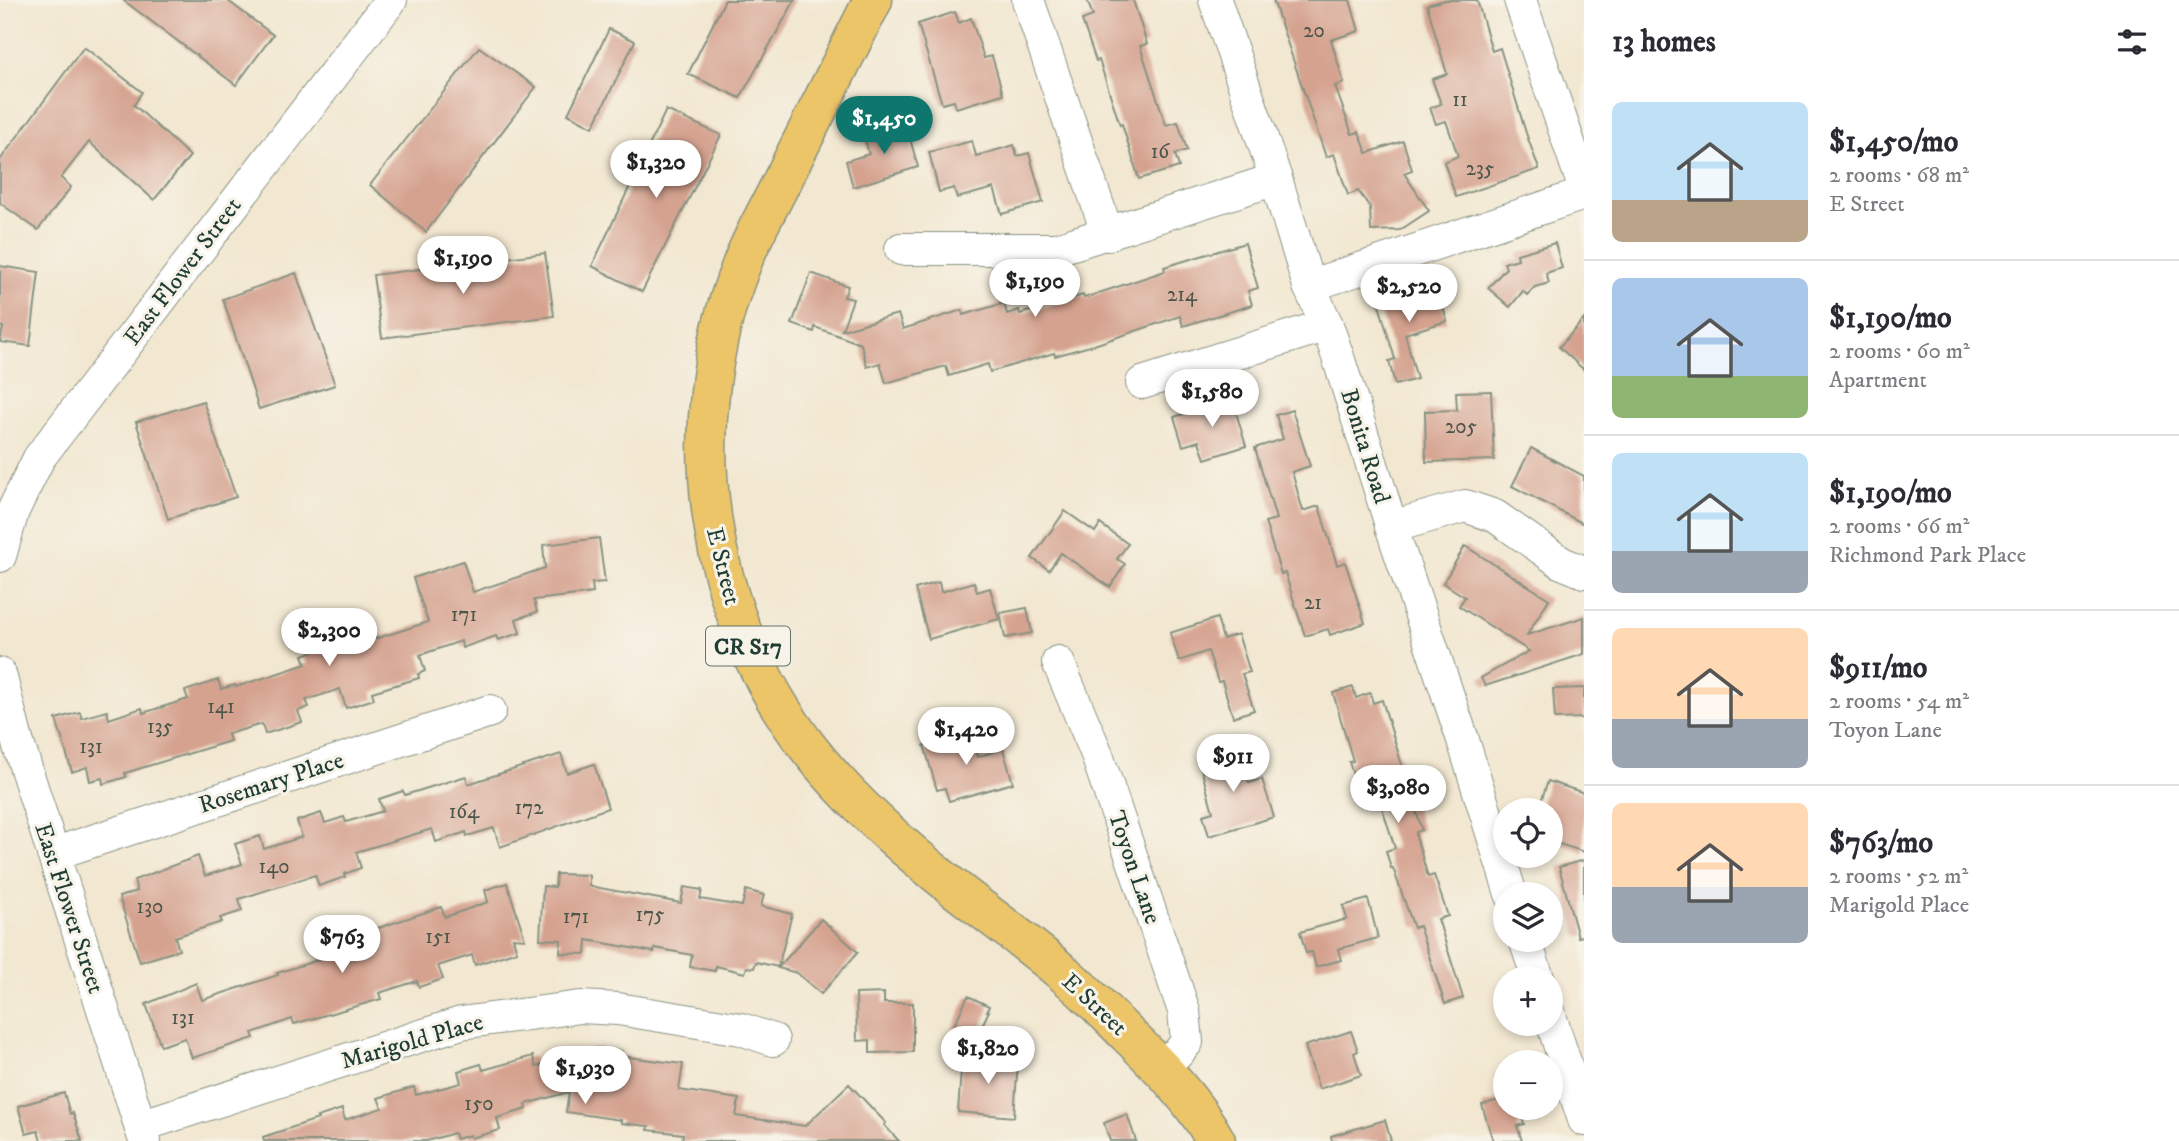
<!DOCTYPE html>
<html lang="en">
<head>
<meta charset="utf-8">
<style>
	:root { --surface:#fff; --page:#f2f2f3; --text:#2b2b33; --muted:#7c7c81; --line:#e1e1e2; --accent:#0f766e }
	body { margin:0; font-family:"IM FELL DW Pica",serif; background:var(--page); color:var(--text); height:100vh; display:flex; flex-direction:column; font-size:26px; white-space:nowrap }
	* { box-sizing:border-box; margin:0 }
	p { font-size:23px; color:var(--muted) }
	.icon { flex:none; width:38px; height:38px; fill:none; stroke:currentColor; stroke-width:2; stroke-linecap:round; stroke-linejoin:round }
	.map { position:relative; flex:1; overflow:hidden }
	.details { display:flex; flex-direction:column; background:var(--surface); width:595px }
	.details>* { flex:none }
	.tools { position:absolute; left:1493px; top:798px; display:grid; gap:14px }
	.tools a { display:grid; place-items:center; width:70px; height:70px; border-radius:50%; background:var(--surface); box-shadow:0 4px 10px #0003; font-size:35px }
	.price { position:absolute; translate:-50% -60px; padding:0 16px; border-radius:24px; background:#fff; color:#222; font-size:23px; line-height:46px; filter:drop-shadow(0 2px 4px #0008) }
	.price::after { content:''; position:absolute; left:50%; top:42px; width:21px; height:16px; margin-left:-10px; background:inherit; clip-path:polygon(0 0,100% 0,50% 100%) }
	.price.selected { background:var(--accent); color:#fff }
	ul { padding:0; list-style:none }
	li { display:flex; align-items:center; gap:21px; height:175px; padding:0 28px }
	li+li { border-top:2px solid var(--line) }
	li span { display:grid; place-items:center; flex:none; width:196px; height:140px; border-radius:10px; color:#555 }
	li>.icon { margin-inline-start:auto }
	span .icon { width:84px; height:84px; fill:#fffc; stroke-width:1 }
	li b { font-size:30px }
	h2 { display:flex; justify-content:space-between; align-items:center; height:84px; padding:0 28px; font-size:30px }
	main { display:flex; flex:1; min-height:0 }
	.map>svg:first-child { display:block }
	.building { fill:#d5a28f }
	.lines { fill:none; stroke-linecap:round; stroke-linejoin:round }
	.minor-casing { stroke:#889282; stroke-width:34 }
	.major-casing { stroke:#889282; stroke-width:41 }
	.minor { stroke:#fff; stroke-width:32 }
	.major { stroke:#edc569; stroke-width:38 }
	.labels { text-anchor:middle; stroke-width:6; stroke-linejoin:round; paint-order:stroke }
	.number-label { font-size:21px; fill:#4c564b }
	.shield { fill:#f7f3e8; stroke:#60746a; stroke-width:2 }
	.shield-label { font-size:23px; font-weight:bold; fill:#1f3d34 }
	.street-label { font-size:24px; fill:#1f3d34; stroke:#f7f3e8 }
</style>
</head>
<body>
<main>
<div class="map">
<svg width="1584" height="1141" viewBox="0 0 1584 1141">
	<rect width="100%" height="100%" fill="#f7f3e8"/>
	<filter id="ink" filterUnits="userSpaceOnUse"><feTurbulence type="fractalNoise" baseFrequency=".0143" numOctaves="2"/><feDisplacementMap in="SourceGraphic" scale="14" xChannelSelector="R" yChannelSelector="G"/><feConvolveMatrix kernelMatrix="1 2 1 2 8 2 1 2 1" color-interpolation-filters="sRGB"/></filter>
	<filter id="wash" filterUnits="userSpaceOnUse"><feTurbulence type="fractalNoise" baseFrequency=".00686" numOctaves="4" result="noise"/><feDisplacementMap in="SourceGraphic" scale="28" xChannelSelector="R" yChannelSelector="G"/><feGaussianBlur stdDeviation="1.57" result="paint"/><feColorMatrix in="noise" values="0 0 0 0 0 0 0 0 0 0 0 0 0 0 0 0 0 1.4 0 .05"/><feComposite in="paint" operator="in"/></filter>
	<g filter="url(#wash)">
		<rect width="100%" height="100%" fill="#f2e7d0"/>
		<g id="blocks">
			<!-- building -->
			<g class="building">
				<path d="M123 0H227L273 35 236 85Z"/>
				<path d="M725 0H795L740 98 688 74Z"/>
				<path d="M1087 0H1133L1147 44 1140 46 1166 125 1178 122 1187 150 1175 154 1179 167 1139 179 1122 124 1120 125 1099 60 1096 61 1082 20 1093 16Z"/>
				<path d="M1273 0H1350L1359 31 1331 40 1344 83 1335 86 1352 134 1359 132 1367 153 1403 141 1412 170 1404 173 1429 211 1400 230 1371 231 1370 207 1358 191 1348 195 1334 154 1326 157Z"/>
				<path d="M1445 0H1477L1492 51 1500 48 1526 133 1539 169 1456 197 1444 162 1458 156 1446 121 1436 124 1430 108 1441 104 1432 79 1447 74 1427 5Z"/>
				<path d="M955 12 959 23 971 18 984 58 992 56 1003 94 956 108 954 101 942 104 918 24Z"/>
				<path d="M609 29 635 41 593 127 568 114Z"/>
				<path d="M84 47 142 92 134 105 190 156 154 200 89 142 61 178 71 187 38 230 0 203V160Z"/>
				<path d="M479 47 536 87 426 232 370 185Z"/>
				<path d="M666 110 721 135 642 292 592 266Z"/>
				<path d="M906 124 918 167 853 187 846 161 869 154 864 136Z"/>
				<path d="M972 141 976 156 1014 145 1017 156 1029 153 1043 202 1002 214 994 188 957 198 954 188 939 192 929 152Z"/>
				<path d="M1245 243 1258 288 1248 291 1252 305 1183 326 1180 316 1097 344 1055 356 1054 353 990 372 988 364 949 376 946 366 886 383 880 363 867 367 861 344 815 327 814 332 792 324 811 273 848 286 844 297 853 299 842 330 898 314 903 329 962 310 963 315 1004 303 1007 314 1019 310 1020 314 1083 295 1084 298 1165 271 1164 267Z"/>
				<path d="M1555 243 1562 268 1546 273 1549 283 1535 287 1527 295 1523 291 1510 307 1488 288 1506 268 1504 263 1518 259 1517 254Z"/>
				<path d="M545 253 554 316 382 338 373 275Z"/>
				<path d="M0 266 39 272 30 346 0 342 3 327 0 326Z"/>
				<path d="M296 273 335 385 259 409 223 299Z"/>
				<path d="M1436 282 1447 321 1405 334 1417 379 1395 385 1389 361 1395 359 1377 298Z"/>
				<path d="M1584 319V370L1559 347Z"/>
				<path d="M1491 391 1494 460 1426 462 1425 411 1457 410 1456 392Z"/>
				<path d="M1232 399 1246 446 1205 459 1199 441 1183 446 1174 417Z"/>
				<path d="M203 401 236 497 168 519 136 422Z"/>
				<path d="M1292 410 1310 466 1292 472 1303 511 1319 506 1337 565 1345 562 1365 623 1330 635 1328 629 1305 636 1285 573 1281 574 1265 522 1276 519 1255 448 1283 439 1276 415Z"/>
				<path d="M1531 448 1584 476V524L1512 486Z"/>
				<path d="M1065 511 1095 532 1100 524 1128 544 1117 559 1125 564 1110 587 1061 553 1049 570 1032 558Z"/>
				<path d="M599 538 605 582 592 583 593 593 534 600 537 612 516 619 520 633 498 640 496 636 462 648 461 641 420 655 425 671 418 674 419 678 372 692 374 699 346 708 340 689 306 700 309 707 298 711 302 722 265 734 262 724 228 734 230 741 125 773 126 777 103 784 102 778 90 781 87 767 72 772 56 719 80 712 82 718 107 711 109 719 142 708 143 713 188 699 185 691 218 680 221 689 235 685 236 687 306 664 303 655 333 644 332 641 352 634 356 645 428 622 413 578 463 561 473 592 545 568 543 545Z"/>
				<path d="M1465 546 1549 599 1527 635 1584 617V654L1485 686 1481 678 1529 651 1459 606 1465 597 1443 583Z"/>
				<path d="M939 582 941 592 974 582 977 592 990 588 999 619 929 639 915 589Z"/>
				<path d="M1027 608 1032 633 1005 638 1000 613Z"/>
				<path d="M1217 618 1223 639 1238 634 1250 672 1242 674 1254 710 1233 717 1222 681 1218 682 1208 651 1179 661 1170 633Z"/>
				<path d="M1353 687 1356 698 1370 693 1373 703 1382 700 1422 830 1416 832V836L1428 877 1434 875 1448 916 1438 919 1463 998 1445 1004 1419 926 1414 928 1393 868H1391L1386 851 1395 848 1373 779 1356 784 1349 762 1353 761 1333 693Z"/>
				<path d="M1584 688V718L1555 719 1553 689Z"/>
				<path d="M970 732 977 757 1003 749 1013 783 949 801 945 788 937 790 924 745Z"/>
				<path d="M1239 749 1249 783 1262 779 1274 817 1209 836 1203 815 1213 812 1199 761Z"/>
				<path d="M561 754 567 773 594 764 608 808 500 847 494 828 467 836 466 832 436 842 432 829 356 852 361 868 344 874 345 877 319 886 315 875 239 899 242 911 220 918 222 922 175 937 179 950 140 962 119 897 137 891 134 880 198 856 205 876 242 864 235 844 260 836 264 849 302 837 297 821 321 813 325 823 344 817 346 822 383 811 379 799 403 791 405 795 466 776 468 784Z"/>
				<path d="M1548 781 1584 793V852L1550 841V810H1538Z"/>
				<path d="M1584 860V936L1578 937 1559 867Z"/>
				<path d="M556 874 589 875V886L681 903 684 887 702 890 700 899 742 906 746 890 764 895 761 906 792 914 778 967 756 962 754 968 747 967 745 973 716 966 715 971 690 967 692 955 655 948 654 952 587 940 586 954 560 953 561 940 540 939 543 886 555 887Z"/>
				<path d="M507 883 525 939 513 938 517 951 475 965 472 955 438 966 443 979 419 987 417 981 379 993 381 999 294 1024 292 1019 252 1033 254 1038 192 1058 185 1038 161 1046 146 1004 196 983 202 1000 278 975 277 973 337 954 333 943 441 907 445 917 488 902 485 890Z"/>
				<path d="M1368 899 1378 938 1338 949 1341 960 1316 967 1312 952 1306 953 1300 932 1347 919 1343 906Z"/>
				<path d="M821 919 858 952 821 994 797 973 778 968Z"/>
				<path d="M884 993V1003H913V1052L870 1053V1040L857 1041 856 994Z"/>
				<path d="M968 996 989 1006 987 1011H989L970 1051 947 1040Z"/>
				<path d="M1351 1031 1358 1051 1354 1053 1361 1075 1319 1089 1305 1046Z"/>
				<path d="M596 1048 621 1051V1056L683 1064 679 1090 739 1099 736 1116 805 1126 849 1084 886 1123 884 1125 899 1141H682L683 1134 648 1130 649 1126 621 1123V1120L566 1112 569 1092 526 1104 527 1109 497 1118 500 1130 471 1138 470 1135 456 1139 454 1133 427 1141H264L263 1137 318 1119 317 1117 342 1109 345 1120 382 1108 378 1098 414 1087 416 1095 461 1083 458 1071 481 1064 483 1070 533 1056 536 1067 569 1057 594 1061Z"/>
				<path d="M962 1056 1018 1060 1014 1117 958 1112Z"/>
				<path d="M64 1093 70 1114 73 1113 82 1141H41L38 1131 26 1134 18 1106Z"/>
				<path d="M1505 1098V1108H1519L1524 1124 1517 1126 1522 1141H1493L1482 1105Z"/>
				<path d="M1127 1114 1136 1141H1110L1104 1123Z"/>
				<path d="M1385 1120 1391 1141H1332L1331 1136Z"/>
			</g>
		</g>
	</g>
	<g filter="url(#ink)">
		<use href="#blocks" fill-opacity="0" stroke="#889282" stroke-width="2"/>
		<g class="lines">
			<!-- minor casing -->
			<g class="minor-casing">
				<g id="minor">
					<path d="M1028 0 1108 235"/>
					<path d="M1215 0 1276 179 1309 286 1327 325 1339 360 1396 541 1462 737 1511 894"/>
					<path d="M1520 0 1584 187"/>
					<path d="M901 249H1057L1276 179"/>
					<path d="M1309 286 1584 194"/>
					<path d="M1142 383 1327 325"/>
					<path d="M1391 527 1465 506 1495 516 1562 563 1584 572"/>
					<path d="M0 556 13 511 39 458 391 0"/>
					<path d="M1058 662 1096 752 1184 1011 1187 1042 1177 1054 1158 1064"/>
					<path d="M0 674 16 737 145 1141"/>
					<path d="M53 854 490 711"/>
					<path d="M1525 940 1538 978"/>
					<path d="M1550 1016 1584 1120"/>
					<path d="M140 1126 461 1023 580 1007 618 1009 741 1029 773 1040"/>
				</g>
			</g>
			<!-- major casing -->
			<g class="major-casing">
				<path id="major" d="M873 0C843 60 813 119 783 179 769 208 752 236 741 266 678 425 704 615 810 750 849 800 899 844 949 884 987 914 1027 942 1063 973 1086 992 1107 1014 1128 1035 1161 1067 1194 1101 1216 1141"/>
			</g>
			<!-- minor -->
			<use href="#minor" class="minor"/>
			<!-- major -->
			<use href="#major" class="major"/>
		</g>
	</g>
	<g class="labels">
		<!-- number labels -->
		<g class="number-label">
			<text x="1314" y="37">20</text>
			<text x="1460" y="106">11</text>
			<text x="1160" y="158">16</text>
			<text x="1480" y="175">235</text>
			<text x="1182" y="301">214</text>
			<text x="1461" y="433">205</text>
			<text x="1313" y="609">21</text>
			<text x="464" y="621">171</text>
			<text x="221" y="713">141</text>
			<text x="160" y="733">135</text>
			<text x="91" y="753">131</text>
			<text x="529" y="814">172</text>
			<text x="464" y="818">164</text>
			<text x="274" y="873">140</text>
			<text x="150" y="913">130</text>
			<text x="650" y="921">175</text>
			<text x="576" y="923">171</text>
			<text x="438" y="943">151</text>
			<text x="183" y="1024">131</text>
			<text x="479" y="1110">150</text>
		</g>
		<!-- shield labels -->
		<rect class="shield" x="706" y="626.5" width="84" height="39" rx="5"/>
		<g class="shield-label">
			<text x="748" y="654">CR S17</text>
		</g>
		<!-- street labels -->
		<g class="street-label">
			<text transform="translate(182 271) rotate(-53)" y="8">East Flower Street</text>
			<text transform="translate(1366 446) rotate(73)" y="8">Bonita Road</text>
			<text transform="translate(724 566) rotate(76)" y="8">E Street</text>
			<text transform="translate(271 782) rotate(-18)" y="8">Rosemary Place</text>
			<text transform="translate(1135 867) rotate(71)" y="8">Toyon Lane</text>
			<text transform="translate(70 908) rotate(72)" y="8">East Flower Street</text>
			<text transform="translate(1095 1004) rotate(43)" y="8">E Street</text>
			<text transform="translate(412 1041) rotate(-16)" y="8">Marigold Place</text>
		</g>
	</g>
</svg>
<div class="tools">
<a><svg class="icon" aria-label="locate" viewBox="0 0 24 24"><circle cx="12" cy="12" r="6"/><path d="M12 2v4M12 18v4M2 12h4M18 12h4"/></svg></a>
<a><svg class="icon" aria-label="layers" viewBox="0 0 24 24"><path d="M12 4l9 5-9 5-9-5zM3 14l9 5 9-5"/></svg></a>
<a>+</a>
<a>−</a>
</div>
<b class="price selected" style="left:884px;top:156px">$1,450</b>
<b class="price" style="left:656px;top:200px">$1,320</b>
<b class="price" style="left:463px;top:296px">$1,190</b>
<b class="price" style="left:1035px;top:319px">$1,190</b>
<b class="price" style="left:1409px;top:324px">$2,520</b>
<b class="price" style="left:1212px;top:429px">$1,580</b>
<b class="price" style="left:329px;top:668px">$2,300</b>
<b class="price" style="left:966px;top:767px">$1,420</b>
<b class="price" style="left:1233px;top:794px">$911</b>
<b class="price" style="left:1398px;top:825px">$3,080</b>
<b class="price" style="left:342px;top:975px">$763</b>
<b class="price" style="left:988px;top:1086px">$1,820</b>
<b class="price" style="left:585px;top:1106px">$1,930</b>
</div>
<section class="details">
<h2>13 homes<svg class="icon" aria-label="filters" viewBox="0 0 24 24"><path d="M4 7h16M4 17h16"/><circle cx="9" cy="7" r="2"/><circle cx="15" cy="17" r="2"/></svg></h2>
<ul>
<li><span style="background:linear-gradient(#bfe0f5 70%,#b9a48a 0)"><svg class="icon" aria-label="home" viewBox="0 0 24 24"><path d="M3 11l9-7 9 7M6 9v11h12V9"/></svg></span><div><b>$1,450/mo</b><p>2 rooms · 68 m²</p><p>E Street</p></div></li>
<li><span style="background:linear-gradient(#a9c7e8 70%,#8fb573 0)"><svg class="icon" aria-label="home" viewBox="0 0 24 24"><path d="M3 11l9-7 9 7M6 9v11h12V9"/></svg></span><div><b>$1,190/mo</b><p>2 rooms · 60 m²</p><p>Apartment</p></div></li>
<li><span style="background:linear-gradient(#bfe0f5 70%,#9aa5b1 0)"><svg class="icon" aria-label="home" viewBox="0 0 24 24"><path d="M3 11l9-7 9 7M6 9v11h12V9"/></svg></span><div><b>$1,190/mo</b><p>2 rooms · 66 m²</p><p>Richmond Park Place</p></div></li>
<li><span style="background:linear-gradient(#ffd9b3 65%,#9aa5b1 0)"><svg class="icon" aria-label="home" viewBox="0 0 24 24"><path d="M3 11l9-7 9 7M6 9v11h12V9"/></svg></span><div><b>$911/mo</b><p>2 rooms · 54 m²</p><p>Toyon Lane</p></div></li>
<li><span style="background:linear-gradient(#ffd9b3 60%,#9aa5b1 0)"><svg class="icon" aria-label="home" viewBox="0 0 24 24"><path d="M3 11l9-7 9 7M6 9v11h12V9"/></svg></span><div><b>$763/mo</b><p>2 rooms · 52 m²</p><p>Marigold Place</p></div></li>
</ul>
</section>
</main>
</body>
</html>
